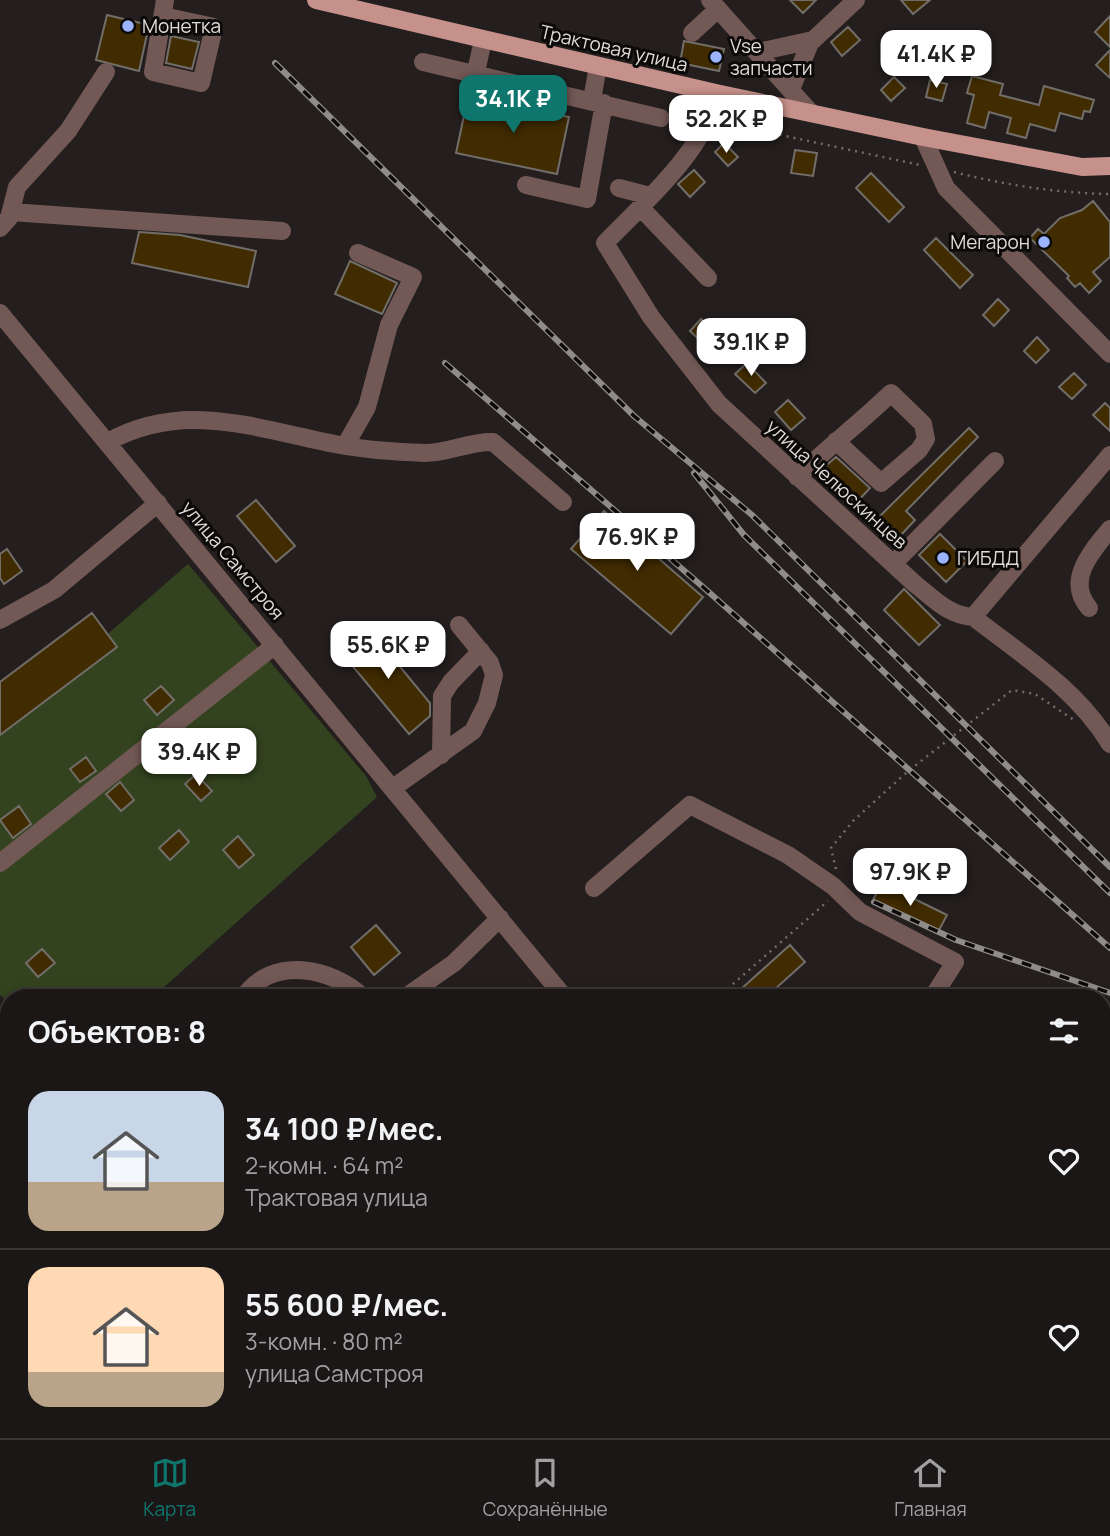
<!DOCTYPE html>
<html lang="ru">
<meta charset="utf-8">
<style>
body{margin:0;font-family:Manrope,sans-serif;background:#24201f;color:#f1f3f6;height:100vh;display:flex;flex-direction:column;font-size:26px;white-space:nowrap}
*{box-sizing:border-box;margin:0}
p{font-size:23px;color:#a09fa1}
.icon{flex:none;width:38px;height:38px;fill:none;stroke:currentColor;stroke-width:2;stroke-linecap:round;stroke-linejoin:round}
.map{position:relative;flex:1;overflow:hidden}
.details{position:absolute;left:0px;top:989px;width:1111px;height:450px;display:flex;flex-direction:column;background:#1b1716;border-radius:28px 28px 0 0;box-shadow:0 4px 18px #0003,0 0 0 2px #393635}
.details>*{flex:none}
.price{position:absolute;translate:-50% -60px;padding:0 16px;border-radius:14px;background:#fff;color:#222;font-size:23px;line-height:46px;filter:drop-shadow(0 2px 4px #0008)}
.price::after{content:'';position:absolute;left:50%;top:42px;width:21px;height:16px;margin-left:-10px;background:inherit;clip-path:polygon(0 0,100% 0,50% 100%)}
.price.active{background:#0f766e;color:#fff}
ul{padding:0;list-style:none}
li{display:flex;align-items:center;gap:21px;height:175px;padding:0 28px}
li+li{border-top:2px solid #393635}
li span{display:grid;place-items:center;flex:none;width:196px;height:140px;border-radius:21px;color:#555}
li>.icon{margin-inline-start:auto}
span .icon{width:84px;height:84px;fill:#fffc;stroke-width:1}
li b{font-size:30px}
h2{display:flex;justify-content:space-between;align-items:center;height:84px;padding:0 28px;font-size:30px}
.tabs{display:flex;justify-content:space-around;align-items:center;height:98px;border-top:2px solid #393635;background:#1b1716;font-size:19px;color:#a09fa1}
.tabs a{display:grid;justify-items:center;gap:4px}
.tabs .active{color:#0f766e}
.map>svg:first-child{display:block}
.green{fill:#33431f}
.building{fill:#412b01;stroke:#716e69;stroke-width:2}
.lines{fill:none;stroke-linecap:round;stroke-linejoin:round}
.path{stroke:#716d6c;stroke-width:2.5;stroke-dasharray:2 5;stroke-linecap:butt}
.minor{stroke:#735956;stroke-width:18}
.major{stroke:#c7918b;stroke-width:18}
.rail-casing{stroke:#908c8b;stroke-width:6}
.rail{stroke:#0c0a09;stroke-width:3.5;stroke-dasharray:10;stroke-linecap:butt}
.poi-dot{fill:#9cb4fd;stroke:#0c0a09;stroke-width:2.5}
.labels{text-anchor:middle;stroke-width:6;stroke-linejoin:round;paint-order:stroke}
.poi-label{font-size:19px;fill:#dfdcdb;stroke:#0c0a09;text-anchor:start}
.street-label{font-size:19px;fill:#dfdcdb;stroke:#0c0a09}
</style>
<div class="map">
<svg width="1110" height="1438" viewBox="0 0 1110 1438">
<rect width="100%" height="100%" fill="#241f1e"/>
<path class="green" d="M188 564 366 776 377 797 153 997 9 998V1002L0 995V728Z"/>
<path class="building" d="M790 0H816L803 13Z
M901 0H930L913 14Z
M107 15 149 25 139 71 96 60Z
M1110 16V47L1095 32Z
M848 27 860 40 842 56 831 42Z
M171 36 199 42 192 69 166 63Z
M684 41 724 49 719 71 680 63Z
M1110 50V78L1096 65Z
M972 76 1003 84 1000 95 1039 105 1044 86 1094 100 1090 112 1084 111 1082 119 1060 113 1055 131 1030 124 1026 138 1007 133 1011 118 989 112 985 128 967 123 974 95 967 93Z
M894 77 905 88 891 101 881 90Z
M930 80 947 84 942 101 926 97Z
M468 97 569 117 557 174 456 153Z
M724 143 738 157 728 166 715 152Z
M795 150 817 153 813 176 791 173Z
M694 170 705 182 690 197 678 184Z
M871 173 904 207 889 222 856 188Z
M1093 201 1110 222V257L1093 272 1101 281 1089 293 1080 283 1075 287 1067 278 1069 276 1030 238 1038 229 1044 234 1060 218 1082 210Z
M139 232 180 235 256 251 248 287 132 263Z
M936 238 973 275 960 288 924 250Z
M350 261 397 283 382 314 335 294Z
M998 299 1009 310 994 326 983 315Z
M701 319 720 337 709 349 690 331Z
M1037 337 1049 350 1036 363 1024 351Z
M747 363 766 383 755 393 735 374Z
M1074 373 1086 385 1072 399 1059 387Z
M788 400 805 418 791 430 775 412Z
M1105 403 1110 408V431L1093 415Z
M969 428 978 437 906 511 915 520 900 536 880 516Z
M836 457 870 488 856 503 821 470Z
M256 500 295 546 276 562 237 516Z
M604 511 703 597 671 634 571 549Z
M940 534 967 561 946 582 919 555Z
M7 549 22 571 4 584 0 578V554Z
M904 589 940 625 919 645 884 610Z
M92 613 117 647 0 735V682Z
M368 628 430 703V716L409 734 340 651Z
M161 686 174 700 157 715 144 700Z
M86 757 96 771 80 782 70 769Z
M196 774 212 791 201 801 185 784Z
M120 782 134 800 121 811 106 794Z
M19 806 31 824 13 838 0 820Z
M179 830 189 842 170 860 159 848Z
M238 836 254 855 239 868 223 850Z
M882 883 947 915 938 932 873 900Z
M376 925 400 953 374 975 351 947Z
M790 945 805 962 765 998H731Z
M42 949 55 963 38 977 26 963Z"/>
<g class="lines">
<path class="path" d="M676 121 691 120
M725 123 920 165
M954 172C1005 185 1057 193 1110 194
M836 869 831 848 853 821 907 772 1012 690 1035 694 1074 720
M717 998 828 901"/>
<path class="minor" d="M710 0 811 113
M163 16 214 27 201 83 153 72 165 0
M692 33 718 9
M758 52 813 40
M423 62 661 118
M476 72 483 40
M791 89 810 43 856 0
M720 94C699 155 649 198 605 243L651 317 719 404 915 584C933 598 949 616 973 617 1022 655 1078 690 1110 744
M592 100 598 66
M923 137 946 188 1110 354
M526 185 587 199 604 103
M619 188 650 196
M640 207 708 278
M11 212 282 231
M0 228 9 218 17 187 68 131 106 72
M0 313 565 998
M108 442C185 399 260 430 340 445 367 450 398 452 425 453 449 453 470 441 493 442L563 502
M345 446 367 407 389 325 413 277 358 253
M797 477C828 447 860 423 891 393L923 424 926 439 919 450 881 483 836 441
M893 564 995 461
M1089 608C1065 580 1092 551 1110 529
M973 617 1110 455
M0 620 54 590 158 503
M441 755 442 696 451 682 481 651
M393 788 473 731 487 703 494 675 490 663 459 625
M0 863 275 645
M594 888 690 805 788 855 833 886 860 912 955 962 932 998
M243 998C271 955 332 967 364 998
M404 998 454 963 500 918
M0 1126 9 1136
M0 1217 9 1209
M1102 1261 1110 1256
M0 1410 9 1419
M19 1430 27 1438
M741 1430V1438
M919 1430 925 1438
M173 1438 184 1430
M442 1438 453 1430
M1053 1438 1068 1430"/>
<path class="major" d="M316 0 720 94 923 137 1082 167 1110 166"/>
<defs>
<path id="rail" d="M275 63 634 416 752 515 1110 867
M445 363 703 587 1110 948
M694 473 744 535 1110 893
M874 902 956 940 1110 993"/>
</defs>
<use href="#rail" class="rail-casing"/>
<use href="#rail" class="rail"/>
</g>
<g class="poi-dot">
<circle cx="128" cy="26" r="7"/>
<circle cx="716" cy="57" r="7"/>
<circle cx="1044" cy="242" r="7"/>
<circle cx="943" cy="558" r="7"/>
</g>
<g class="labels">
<g class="poi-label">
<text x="142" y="33">Монетка</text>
<text x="730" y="53">Vse<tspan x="730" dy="22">запчасти</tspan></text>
<text x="1030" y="249" text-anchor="end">Мегарон</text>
<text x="957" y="565">ГИБДД</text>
</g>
<g class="street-label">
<text transform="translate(614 48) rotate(13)" y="7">Трактовая улица</text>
<text transform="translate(837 484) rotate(42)" y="7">улица Челюскинцев</text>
<text transform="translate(233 560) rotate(50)" y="7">улица Самстроя</text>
</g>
</g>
</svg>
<b class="price" style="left:936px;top:90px">41.4K ₽</b>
<b class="price active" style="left:513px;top:135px">34.1K ₽</b>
<b class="price" style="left:726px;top:155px">52.2K ₽</b>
<b class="price" style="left:751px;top:378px">39.1K ₽</b>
<b class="price" style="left:637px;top:573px">76.9K ₽</b>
<b class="price" style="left:388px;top:681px">55.6K ₽</b>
<b class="price" style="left:199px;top:788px">39.4K ₽</b>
<b class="price" style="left:910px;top:908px">97.9K ₽</b>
<section class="details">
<h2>Объектов: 8<svg class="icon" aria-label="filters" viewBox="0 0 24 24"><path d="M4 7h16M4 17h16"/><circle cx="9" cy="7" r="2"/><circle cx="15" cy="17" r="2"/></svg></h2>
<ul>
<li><span style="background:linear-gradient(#c9d6e8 65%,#b9a48a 0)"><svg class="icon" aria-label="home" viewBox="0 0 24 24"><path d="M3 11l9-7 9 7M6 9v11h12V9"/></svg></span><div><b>34 100 ₽/мес.</b><p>2-комн. · 64 m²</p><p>Трактовая улица</p></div><svg class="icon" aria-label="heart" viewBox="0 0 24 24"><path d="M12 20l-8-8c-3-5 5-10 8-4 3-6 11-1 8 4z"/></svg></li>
<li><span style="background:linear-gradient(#ffd9b3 75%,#b9a48a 0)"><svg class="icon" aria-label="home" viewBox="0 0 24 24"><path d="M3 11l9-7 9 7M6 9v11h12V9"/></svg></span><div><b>55 600 ₽/мес.</b><p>3-комн. · 80 m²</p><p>улица Самстроя</p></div><svg class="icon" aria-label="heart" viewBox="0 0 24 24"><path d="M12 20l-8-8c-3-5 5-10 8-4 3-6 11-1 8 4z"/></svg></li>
</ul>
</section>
</div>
<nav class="tabs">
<a class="active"><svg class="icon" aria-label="map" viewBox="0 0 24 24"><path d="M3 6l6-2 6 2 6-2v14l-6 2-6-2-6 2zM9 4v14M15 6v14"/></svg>Карта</a>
<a><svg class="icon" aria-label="saved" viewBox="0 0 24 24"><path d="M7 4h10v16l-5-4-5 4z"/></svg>Сохранённые</a>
<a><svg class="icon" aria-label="home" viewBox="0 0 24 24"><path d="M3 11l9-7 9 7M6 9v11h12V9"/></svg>Главная</a>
</nav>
